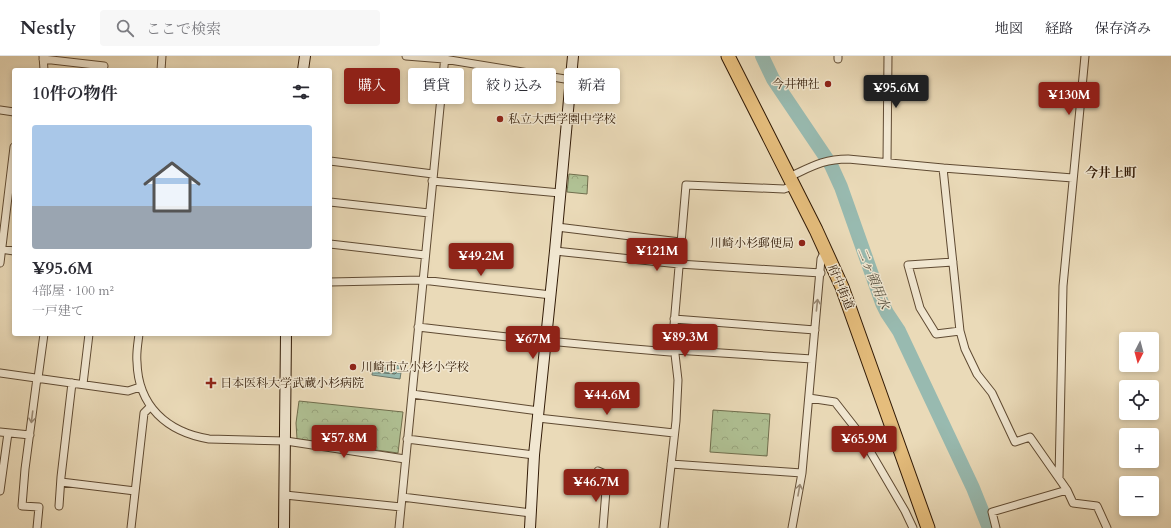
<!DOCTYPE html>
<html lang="ja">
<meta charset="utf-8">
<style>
body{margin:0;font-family:Cardo,"Noto Serif JP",serif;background:#f7f7f7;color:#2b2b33;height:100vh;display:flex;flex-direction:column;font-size:15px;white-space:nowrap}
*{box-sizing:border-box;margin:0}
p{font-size:13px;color:#7c7c81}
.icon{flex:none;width:22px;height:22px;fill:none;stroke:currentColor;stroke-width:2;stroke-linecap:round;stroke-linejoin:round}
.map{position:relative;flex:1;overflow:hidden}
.sheet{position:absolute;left:12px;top:12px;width:320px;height:268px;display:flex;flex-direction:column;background:#fff;border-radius:4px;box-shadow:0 2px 6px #0003}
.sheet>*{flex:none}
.top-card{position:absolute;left:344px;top:12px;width:380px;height:36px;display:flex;gap:8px}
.needle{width:26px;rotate:186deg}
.buttons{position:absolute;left:1119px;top:276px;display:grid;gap:8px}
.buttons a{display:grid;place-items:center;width:40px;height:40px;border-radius:4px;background:#fff;box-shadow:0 2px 6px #0003;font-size:20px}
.price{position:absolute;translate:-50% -34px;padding:0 9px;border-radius:4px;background:#8f2418;color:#fff;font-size:13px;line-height:26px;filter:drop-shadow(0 1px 2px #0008)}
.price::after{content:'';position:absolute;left:50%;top:24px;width:12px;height:9px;margin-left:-6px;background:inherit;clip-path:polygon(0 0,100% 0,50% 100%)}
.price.current{background:#222;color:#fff}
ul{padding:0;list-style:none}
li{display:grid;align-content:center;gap:8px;height:212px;padding:0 20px}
li span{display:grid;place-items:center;height:124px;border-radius:4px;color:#555}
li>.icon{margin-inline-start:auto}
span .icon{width:72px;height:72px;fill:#fffc;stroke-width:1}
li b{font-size:17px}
h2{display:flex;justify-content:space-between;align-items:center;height:48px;padding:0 20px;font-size:17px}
.pill{padding:0 14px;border-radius:4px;background:#fff;box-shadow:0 2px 6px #0003;font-size:14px;line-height:36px}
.pill.current{background:#8f2418;color:#fff}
header{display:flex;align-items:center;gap:24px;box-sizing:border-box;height:56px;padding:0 20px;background:#fff;border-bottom:1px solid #e1e1e2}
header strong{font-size:19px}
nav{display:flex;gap:22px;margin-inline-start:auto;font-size:14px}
.search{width:280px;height:36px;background:#f7f7f7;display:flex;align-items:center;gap:10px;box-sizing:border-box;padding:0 14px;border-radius:4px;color:#7c7c81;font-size:15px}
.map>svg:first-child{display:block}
.forest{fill:url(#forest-crowns);stroke:#706e4d}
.water{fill:url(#water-rules);stroke:#6f7a6c}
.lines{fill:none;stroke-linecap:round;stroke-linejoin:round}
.shore{stroke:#646a5b;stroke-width:1}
.river{stroke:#98bab0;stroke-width:14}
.street-casing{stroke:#5f4a32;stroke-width:9}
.secondary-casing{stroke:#311a06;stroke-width:12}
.highway-casing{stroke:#311a06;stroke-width:15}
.street{stroke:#f1e7d1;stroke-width:7}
.secondary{stroke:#f1e7d1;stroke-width:10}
.highway{stroke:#e5bd7c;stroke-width:13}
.oneway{stroke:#9b8b76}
.poi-dot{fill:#8f2418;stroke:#f1e7d1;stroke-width:1.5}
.labels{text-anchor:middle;stroke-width:3;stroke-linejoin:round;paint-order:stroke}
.poi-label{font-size:12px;fill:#311a06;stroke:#f1e7d1;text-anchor:start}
.street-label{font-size:12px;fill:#311a06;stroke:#f1e7d1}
.neighbourhood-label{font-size:13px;font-weight:bold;fill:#311a06;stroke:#f1e7d1}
.water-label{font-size:13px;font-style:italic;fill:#504a39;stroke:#f1e7d1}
</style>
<header>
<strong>Nestly</strong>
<div class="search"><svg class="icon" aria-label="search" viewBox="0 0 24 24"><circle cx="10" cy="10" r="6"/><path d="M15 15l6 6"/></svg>ここで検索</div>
<nav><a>地図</a><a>経路</a><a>保存済み</a></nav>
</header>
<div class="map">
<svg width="1171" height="472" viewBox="0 0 1171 472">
<defs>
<pattern id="forest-crowns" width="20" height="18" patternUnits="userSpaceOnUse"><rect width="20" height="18" fill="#b0c194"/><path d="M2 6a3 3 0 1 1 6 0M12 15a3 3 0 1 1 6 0" fill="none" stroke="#98a57e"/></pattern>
<pattern id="water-rules" width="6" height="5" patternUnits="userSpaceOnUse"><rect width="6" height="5" fill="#98bab0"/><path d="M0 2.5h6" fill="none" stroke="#839f96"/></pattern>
</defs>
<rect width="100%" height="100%" fill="#eadab8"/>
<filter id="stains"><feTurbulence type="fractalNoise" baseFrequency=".005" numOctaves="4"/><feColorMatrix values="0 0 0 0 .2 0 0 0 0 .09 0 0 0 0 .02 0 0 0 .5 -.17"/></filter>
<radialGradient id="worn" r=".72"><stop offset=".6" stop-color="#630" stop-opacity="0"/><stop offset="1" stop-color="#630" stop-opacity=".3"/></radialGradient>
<path class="forest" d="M569 118 588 120 587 138 567 136Z
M299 345 403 356 398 397 297 383 296 367Z
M713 354 770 358 767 400 710 396Z"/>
<path class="water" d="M373 307 402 310 400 323 372 319Z"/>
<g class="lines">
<path class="shore" d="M377 312 395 313 397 316 395 318 378 316 376 314Z"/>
<path class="river" d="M762 0 773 23 831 109 841 131 882 247 887 257 899 275 973 432 989 472"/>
<defs>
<path id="street" d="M43 0 44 14
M406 0 444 3 571 24
M838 0V3
M43 3 104 10 103 14
M161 14 162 0
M0 54 14 56
M330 105 433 118
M887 106 888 0
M943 112 1073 122
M789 121C811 111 823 103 848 103L943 112 960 275 965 293 977 318 992 337 1015 386 1030 381 1067 434 1073 447 1097 450 1107 472
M432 125 560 137
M330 146 429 157
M557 171 680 186
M330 188 425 199
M0 193 14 195
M555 195 679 208 821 217
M953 206 908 209 920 252 936 278 960 275
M0 207 14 91
M330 226 422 224 551 239
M674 263 815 274
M418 271C502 281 586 289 670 296L675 294 812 303
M139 278C138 287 136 297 137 306 138 350 167 376 209 383L286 385 405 403
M0 317 128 335 140 331
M38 322 44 278
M83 328 89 278
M412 338 539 355
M809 342 835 346 860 378 905 455 913 472
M538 362 674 377
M0 376 30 379
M407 383 534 399
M671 408 802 417
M598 415 605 418 607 422 603 472
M1059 422 1063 230 1085 0
M61 426 135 435
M0 435 8 377
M285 439 401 451
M402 441 531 457
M59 450 61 421 72 327
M37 472 39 451 22 450 25 413 37 322
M131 472 144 357 150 351
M399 472 445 0
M664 472 676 365 678 324 673 281 686 129 784 133 793 130
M792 472 802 417 821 203 824 197 826 196
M996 472 992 456 1067 434"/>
<path id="secondary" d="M303 14 305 0
M284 472 286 278
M530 472 534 399 555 195 573 0"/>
<path id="highway" d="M728 0 816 174 842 231 928 472"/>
</defs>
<use href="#street" class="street-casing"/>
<use href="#secondary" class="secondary-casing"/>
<use href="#highway" class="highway-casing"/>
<use href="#street" class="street"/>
<use href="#secondary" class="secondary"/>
<use href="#highway" class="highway"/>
</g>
<defs><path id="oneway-shaft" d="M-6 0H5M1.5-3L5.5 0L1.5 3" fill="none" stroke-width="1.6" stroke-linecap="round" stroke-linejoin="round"/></defs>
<g class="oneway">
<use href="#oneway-shaft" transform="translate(817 249) rotate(-84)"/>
<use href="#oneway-shaft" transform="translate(32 361) rotate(97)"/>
<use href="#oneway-shaft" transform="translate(799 434) rotate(-80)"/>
</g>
<g class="poi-dot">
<circle cx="828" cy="28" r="4"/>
<circle cx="500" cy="63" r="4"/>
<circle cx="802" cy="187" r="4"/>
<circle cx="353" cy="311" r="4"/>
<path d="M209 321h4v4h4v4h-4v4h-4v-4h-4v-4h4z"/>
</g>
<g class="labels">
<g class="poi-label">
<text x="820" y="32" text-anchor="end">今井神社</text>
<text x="508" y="67">私立大西学園中学校</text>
<text x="794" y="191" text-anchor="end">川崎小杉郵便局</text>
<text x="361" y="315">川崎市立小杉小学校</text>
<text x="220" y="331">日本医科大学武蔵小杉病院</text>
</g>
<g class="street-label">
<text transform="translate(841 231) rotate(67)" y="4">府中街道</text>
</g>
<g class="neighbourhood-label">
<text x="1111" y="121">今井上町</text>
</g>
<g class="water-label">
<text transform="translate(874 222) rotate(68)" y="5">二ヶ領用水</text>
</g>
</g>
<rect width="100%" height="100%" filter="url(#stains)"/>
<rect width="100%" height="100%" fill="url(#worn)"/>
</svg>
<div class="buttons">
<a><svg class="needle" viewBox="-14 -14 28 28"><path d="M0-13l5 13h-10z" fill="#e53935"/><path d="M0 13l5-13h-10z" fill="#7c7c81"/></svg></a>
<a><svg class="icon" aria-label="locate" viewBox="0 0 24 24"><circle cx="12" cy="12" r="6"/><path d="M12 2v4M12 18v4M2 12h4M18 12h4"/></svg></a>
<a>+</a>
<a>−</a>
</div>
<b class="price current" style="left:896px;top:53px">¥95.6M</b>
<b class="price" style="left:1069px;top:60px">¥130M</b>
<b class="price" style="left:657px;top:216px">¥121M</b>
<b class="price" style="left:481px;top:221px">¥49.2M</b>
<b class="price" style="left:685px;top:302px">¥89.3M</b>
<b class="price" style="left:533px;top:304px">¥67M</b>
<b class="price" style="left:607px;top:360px">¥44.6M</b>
<b class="price" style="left:344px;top:403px">¥57.8M</b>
<b class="price" style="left:864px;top:404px">¥65.9M</b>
<b class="price" style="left:596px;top:447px">¥46.7M</b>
<div class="top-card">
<a class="pill current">購入</a>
<a class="pill">賃貸</a>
<a class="pill">絞り込み</a>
<a class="pill">新着</a>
</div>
<section class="sheet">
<h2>10件の物件<svg class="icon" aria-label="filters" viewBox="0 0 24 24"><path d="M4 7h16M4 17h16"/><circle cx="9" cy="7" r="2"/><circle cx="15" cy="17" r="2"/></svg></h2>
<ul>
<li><span style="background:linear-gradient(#a9c7e8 65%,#9aa5b1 0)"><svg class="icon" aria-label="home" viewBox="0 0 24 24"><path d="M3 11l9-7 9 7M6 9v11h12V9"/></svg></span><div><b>¥95.6M</b><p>4部屋 · 100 m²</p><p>一戸建て</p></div></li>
</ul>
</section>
</div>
